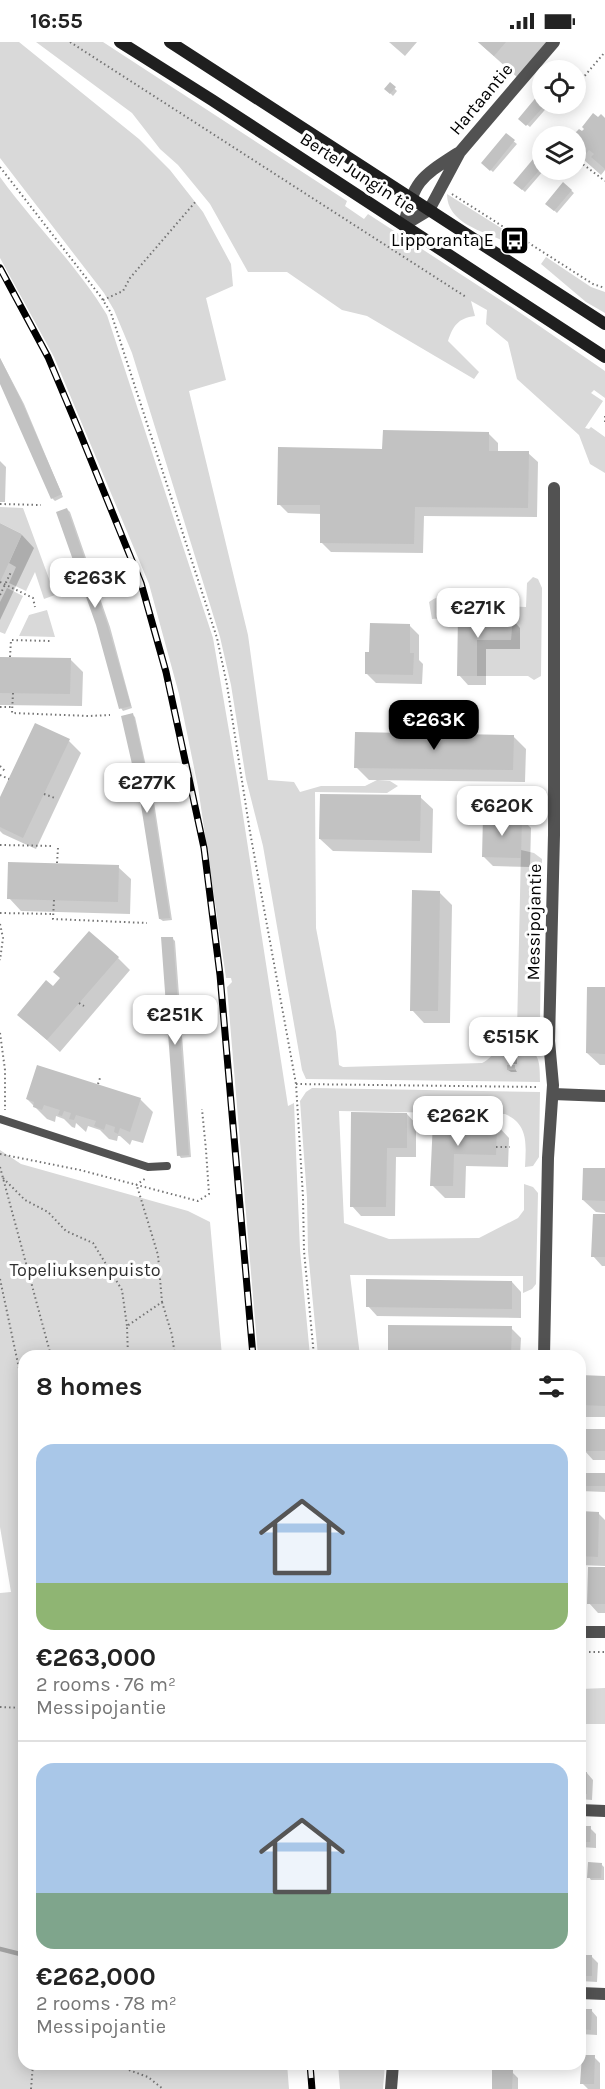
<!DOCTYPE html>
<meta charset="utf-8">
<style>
body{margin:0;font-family:Karla,sans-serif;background:#f6f6f6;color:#222;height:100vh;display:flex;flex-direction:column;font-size:22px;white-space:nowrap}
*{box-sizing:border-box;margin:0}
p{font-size:20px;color:#767676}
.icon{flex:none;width:33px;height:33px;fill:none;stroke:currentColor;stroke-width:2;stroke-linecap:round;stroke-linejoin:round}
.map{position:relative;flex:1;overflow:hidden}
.drawer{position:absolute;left:18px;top:1308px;width:568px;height:720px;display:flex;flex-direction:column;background:#fff;border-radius:18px;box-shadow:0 3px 15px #0003}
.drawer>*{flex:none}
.controls{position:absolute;left:532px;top:18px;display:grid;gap:12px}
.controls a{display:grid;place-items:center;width:54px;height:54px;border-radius:50%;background:#fff;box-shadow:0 3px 15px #0003;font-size:30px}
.price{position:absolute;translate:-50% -51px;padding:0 14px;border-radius:12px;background:#fff;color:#222;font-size:20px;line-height:39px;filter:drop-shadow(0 2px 3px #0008)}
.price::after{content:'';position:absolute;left:50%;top:36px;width:18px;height:14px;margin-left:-9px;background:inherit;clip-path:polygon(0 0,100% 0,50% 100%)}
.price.active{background:#000;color:#fff}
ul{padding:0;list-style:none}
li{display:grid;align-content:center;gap:12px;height:318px;padding:0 18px}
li+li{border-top:2px solid #e0e0e0}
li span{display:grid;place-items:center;height:186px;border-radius:18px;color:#555}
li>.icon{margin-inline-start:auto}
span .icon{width:108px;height:108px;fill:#fffc;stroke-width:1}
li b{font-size:26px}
h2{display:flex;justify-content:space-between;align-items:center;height:72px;padding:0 18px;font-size:26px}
.status{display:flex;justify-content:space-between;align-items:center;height:42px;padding:0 30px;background:#fff;direction:ltr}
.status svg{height:16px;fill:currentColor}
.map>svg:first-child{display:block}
.green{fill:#d9d9d9}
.shadow{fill:#0003}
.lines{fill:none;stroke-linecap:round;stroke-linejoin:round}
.stream{stroke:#a0a0a0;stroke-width:4.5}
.building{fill:#c2c2c2}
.path{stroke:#747474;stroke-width:2;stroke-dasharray:1.5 3;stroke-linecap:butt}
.lane{stroke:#525252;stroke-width:8}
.street{stroke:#525252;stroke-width:12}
.secondary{stroke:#1f1f1f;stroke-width:12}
.rail-casing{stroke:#000;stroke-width:7}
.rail{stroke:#fff;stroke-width:4.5;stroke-dasharray:14;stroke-linecap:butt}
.labels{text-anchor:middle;stroke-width:6;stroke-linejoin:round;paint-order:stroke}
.street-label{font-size:18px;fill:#000;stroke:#fff}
.poi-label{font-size:18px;fill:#000;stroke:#fff;text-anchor:end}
.park-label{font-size:18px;fill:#303030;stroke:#fff}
</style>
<div class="status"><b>16:55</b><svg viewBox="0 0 49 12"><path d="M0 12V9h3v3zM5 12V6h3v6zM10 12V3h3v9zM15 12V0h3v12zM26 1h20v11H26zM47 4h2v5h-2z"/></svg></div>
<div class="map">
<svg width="605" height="2047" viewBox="0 0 605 2047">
<rect width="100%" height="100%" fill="#fff"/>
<path class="green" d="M0 0H19L139 97 170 128 203 170 231 222 233 244 206 256 226 338 189 349 248 593 268 738 294 740 300 750 321 744H365L377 738 390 739 398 744 387 751 315 750 316 886 336 990 339 1023 343 1025 482 1021C495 1015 498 999 514 1002V1006H516L517 1000C539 1010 540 1016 540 1040L306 1037 302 1028 263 804 246 737 231 643 220 595 132 311 114 268 104 251 0 116Z
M36 0H103L347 159 345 164 364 177 368 172 519 270 605 329V356L594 348 591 351 603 359 585 386 589 387 591 385 605 395V431L590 422 579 393 517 337 508 300 486 282 487 268 471 259 475 274C458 276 453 284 448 299L479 330 474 337 367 274 342 268 287 230H248L210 162 178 123 160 107 132 71Z
M0 135C34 182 77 223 107 273L213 596 238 741 288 1064 294 1061 300 1208 310 1314H258L227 945 232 940 231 936H226L198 745 179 652 149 542 54 315 0 216Z
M447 152 509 191 504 199C482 189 447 181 447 152Z
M546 215 591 245 605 250V271L586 260 541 222Z
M0 465 23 466 55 553 44 557 35 530 26 549 9 541 16 525 9 521 22 492 0 481Z
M533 535 538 537 542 546 541 634 534 638 528 634H477V598H511L512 575 473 574V563L526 565 527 541Z
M7 546 23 554 5 592 0 590V560Z
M471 551 468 570H456L453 575 432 577 429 560C441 551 456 552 471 551Z
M47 568 55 595 19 594 29 573Z
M521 808 534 811 542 817 540 981 536 989H517Z
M312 1046 540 1050 539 1115 533 1124 525 1125C526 1103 529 1082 505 1072L339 1069 344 1181 389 1197 479 1196 518 1176 524 1168V1142L533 1145 538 1151 536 1242 532 1247 523 1251V1234L350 1233 360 1314H318L308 1209 307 1156 300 1059 306 1050Z
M0 1108 21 1122 188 1169 210 1180 222 1314H24V2022H287L289 2047H0V1551L11 1550 0 1485Z
M605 1646V1682H581V1647Z
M338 2022H385L383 2047H340Z"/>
<path class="shadow" d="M389 0H417L405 14Z
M478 0H550L518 36Z
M390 42 397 49 393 54 386 47Z
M543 49V62H550L530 85 520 77Z
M605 78V128L601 133 576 111V94H574L579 89 582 92Z
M506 93 517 102 493 130 483 121Z
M535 118 544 128 525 150 515 141Z
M564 142 574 151 557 171 547 162Z
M0 316 24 362 63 455 55 459 52 456 0 339Z
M488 391 498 401V410L528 411 538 420 537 475 424 474 423 511 331 510 321 500 322 472 288 471 279 462 384 409Z
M0 419 6 425 5 460H0Z
M67 467 70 470 110 585 132 666 123 669 121 666Z
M0 483 22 493 34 506 0 578Z
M460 575 511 576 520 586V607H486V643H468L459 633Z
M410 584 419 593V618L423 622 422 642 376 641 367 632 371 612Z
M0 616 70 617 83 630 82 664 0 663Z
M132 672 135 675 154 760 172 878 163 879 160 877Z
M513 694 526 707 525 740 369 738 356 725Z
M69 699 81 711 36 807 3 792 0 789V759Z
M420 755 433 767 432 811 333 809 320 797Z
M521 776 531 786 530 825 493 824 484 815Z
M118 825 131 837 130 872 21 869 9 856Z
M439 850 452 863 450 981H424L412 968Z
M172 896 175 899 191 1115 181 1116 179 1113Z
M118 916 130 928 60 1010 19 973 53 946 61 936Z
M605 947V1023H600L587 1011Z
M514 1008 517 1011V1022H512L509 1019Z
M514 1025 517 1030H511L508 1028Z
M27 1057H140L153 1070 143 1101 132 1098 130 1103 120 1094H118L117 1099 109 1097 100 1088 88 1084 86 1090 76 1081 75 1086 72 1085 64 1077 56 1074 55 1080 47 1077Z
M407 1072 416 1082V1115H396L395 1174H361L352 1164Z
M434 1081 497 1083 509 1096 508 1125 466 1124 465 1156H445L432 1143Z
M605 1128V1171L596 1170 583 1158Z
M605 1174V1224H602L593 1214Z
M512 1240 521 1250V1276L377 1274 368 1264Z
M511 1286 521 1296 520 1314H393L389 1310Z
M580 1335H605V1375H580Z
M605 1389V1418H593L584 1408Z
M580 1427 581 1432H605V1450L580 1449Z
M580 1471H598L605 1478V1524L580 1523Z
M605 1527V1571H598L589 1561Z
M580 1731H587L593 1738 592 1758 580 1757Z
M580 1786H590L596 1792V1806L580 1805Z
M601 1822 604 1825V1838H591L589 1835Z
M580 1915H592L598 1921 597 1940 580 1939Z
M580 1968H591L597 1975V1993L580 1992Z
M594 2015 600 2021V2047H588L582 2041Z
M512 2030 518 2036V2047H493Z"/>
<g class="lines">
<path class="stream" d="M0 1907 24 1913"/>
</g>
<path class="building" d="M478 0H506L494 14Z
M390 40 396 45 390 52 384 47Z
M543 47V62H546L526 84 518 77Z
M593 71 598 75 601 72 605 76V127L591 115 594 112 589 108 582 117 576 112V94H572L579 87 582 89 584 87 582 85Z
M506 91 515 98 490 129 481 121Z
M534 116 543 124 522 148 513 141Z
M563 140 572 148 554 169 545 162Z
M0 316 21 358 62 452 51 457 0 342Z
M383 388 489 390V409H529L528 466 415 465 414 502 320 501V463H277L278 405 382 407Z
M67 466 107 581 131 664 119 667 96 583 56 470Z
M0 481 22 492 0 540Z
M458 574 512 575 511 598H477V634H457Z
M370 581 410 582V611H414L413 633 365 632V610H369Z
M0 615 71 616 70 652 0 651Z
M133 671 152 756 170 876 159 877 140 757 121 674Z
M35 681 70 697 23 796 0 785V755Z
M355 690 514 693 513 728 354 726Z
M320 752 421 753 420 799 319 797Z
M483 774 522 775 521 816 482 815Z
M8 820 119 823 118 860 7 857Z
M412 848 440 849 438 969H410Z
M89 889 119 915 47 998 17 973 46 938 53 944 60 936 53 930Z
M161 895H173L189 1113 177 1114Z
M587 945H605V1012L586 1011Z
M508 1007H515V1020H508Z
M37 1023 141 1056 130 1090 120 1086 118 1092 114 1090 115 1085 106 1082 104 1088 94 1084 96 1079 76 1073 74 1078 69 1077 71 1071 64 1069 62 1074 58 1073 60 1068 44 1063 42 1068 33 1065 34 1060 26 1057Z
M507 1023H515V1028H507Z
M351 1070 407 1071V1106H387L386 1165H350Z
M433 1079 497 1082 496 1113 454 1112 453 1144H430Z
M583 1126H605V1159L582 1158Z
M593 1172H605V1215H591Z
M366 1237 512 1239V1267L366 1265Z
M388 1283 512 1284 511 1312 388 1311Z
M580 1333 605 1334V1364L580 1363Z
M583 1387H605V1409H582Z
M580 1431H605V1444H580Z
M580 1469 599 1470 598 1515 580 1514Z
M588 1525H605V1562H587Z
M580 1730H587V1752H580Z
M580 1784H591L590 1800H580Z
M588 1820 602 1821 601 1836H587Z
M580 1913H592V1934H580Z
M580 1967H592L591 1988 580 1987Z
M582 2013H595L594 2042H580Z
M492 2028H513L512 2047H492Z"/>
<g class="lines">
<path class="path" d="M70 0 466 255
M576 44 605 10
M576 117 605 139
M0 125 101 255 111 271 217 596 227 643 250 790 296 1042 303 1155 304 1209 314 1314
M452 152 593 242 605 246
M511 206 519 193
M103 258 123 249 130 236 197 158
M605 374V383
M0 462 41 463
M0 540 33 556 35 565
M0 553 11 530
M10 615 11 598 50 599
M13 651 12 671 89 674 110 673
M0 665H12
M0 724 6 730
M0 733 9 737
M44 752 55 756
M0 803 53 804
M57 821 58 806
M54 858 53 877 147 881
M0 871 53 872
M0 882 3 896 0 918
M79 961 84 964
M0 991 5 1028V1068
M98 1042 100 1036
M296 1042 539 1045
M496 1105H510
M0 1112 80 1128 198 1159 209 1152 206 1108 202 1067
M0 1125 51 1314
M3 1136 25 1158 48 1170 66 1189 93 1201 122 1248 127 1284
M136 1143 146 1136
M0 1237 24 1350
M162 1260 172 1293 175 1314
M128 1314 127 1284 162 1260 158 1213 137 1144
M580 1610H605
M0 1665 24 1666
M112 2022 148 2035 163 2047
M31 2047 33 2022"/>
<path class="lane" d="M0 1077 148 1125 167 1124"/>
<path class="street" d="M404 183 429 168 460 110 554 0
M404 183C414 138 421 135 458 111
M553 1052 605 1054
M544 1314 548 1116 553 1043 549 999 554 793V446
M580 1590H605
M580 1768 605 1769
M580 1951 605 1952
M391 2047 393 2022"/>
<path class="secondary" d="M120 0 212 58 605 315
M170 0 605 282"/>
<defs>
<path id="rail" d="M0 226 48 315 80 391 141 541 166 630 204 806 220 933 253 1314
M310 2022 312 2047"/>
</defs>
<use href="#rail" class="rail-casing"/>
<use href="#rail" class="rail"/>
</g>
<defs>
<symbol id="bus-square" viewBox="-11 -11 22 22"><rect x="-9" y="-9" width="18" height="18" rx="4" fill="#000" stroke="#fff"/><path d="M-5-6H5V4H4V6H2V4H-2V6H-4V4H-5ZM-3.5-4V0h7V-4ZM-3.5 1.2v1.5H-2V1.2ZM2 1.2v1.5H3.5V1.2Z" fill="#fff"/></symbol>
</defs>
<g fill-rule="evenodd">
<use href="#bus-square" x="498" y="182" width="33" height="33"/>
</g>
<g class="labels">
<g class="street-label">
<text transform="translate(481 57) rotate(-50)" y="6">Hartaantie</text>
<text transform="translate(358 131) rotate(33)" y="6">Bertel Jungin tie</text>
<text transform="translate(534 880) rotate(-89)" y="6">Messipojantie</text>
</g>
<g class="poi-label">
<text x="494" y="204">Lipporanta E</text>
</g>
<g class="park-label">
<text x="85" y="1234">Topeliuksenpuisto</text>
</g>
</g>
</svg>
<div class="controls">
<a><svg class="icon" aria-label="locate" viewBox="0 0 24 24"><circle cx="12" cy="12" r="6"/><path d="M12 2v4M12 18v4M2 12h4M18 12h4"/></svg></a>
<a><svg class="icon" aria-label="layers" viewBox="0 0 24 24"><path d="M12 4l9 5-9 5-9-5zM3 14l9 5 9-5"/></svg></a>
</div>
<b class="price" style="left:95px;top:567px">€263K</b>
<b class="price" style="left:478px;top:597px">€271K</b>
<b class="price active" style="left:434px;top:709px">€263K</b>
<b class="price" style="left:147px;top:772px">€277K</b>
<b class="price" style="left:502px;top:795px">€620K</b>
<b class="price" style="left:175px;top:1004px">€251K</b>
<b class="price" style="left:511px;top:1026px">€515K</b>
<b class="price" style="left:458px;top:1105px">€262K</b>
<section class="drawer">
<h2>8 homes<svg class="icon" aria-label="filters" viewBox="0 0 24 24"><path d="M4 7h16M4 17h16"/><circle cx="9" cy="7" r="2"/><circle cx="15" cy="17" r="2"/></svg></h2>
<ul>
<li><span style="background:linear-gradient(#a9c7e8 75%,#8fb573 0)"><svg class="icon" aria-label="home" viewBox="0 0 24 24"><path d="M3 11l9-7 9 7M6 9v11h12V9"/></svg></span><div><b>€263,000</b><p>2 rooms · 76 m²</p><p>Messipojantie</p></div></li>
<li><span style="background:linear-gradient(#a9c7e8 70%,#7fa58c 0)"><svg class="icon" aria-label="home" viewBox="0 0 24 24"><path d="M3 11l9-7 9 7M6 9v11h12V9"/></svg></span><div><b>€262,000</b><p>2 rooms · 78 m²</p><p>Messipojantie</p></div></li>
</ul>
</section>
</div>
